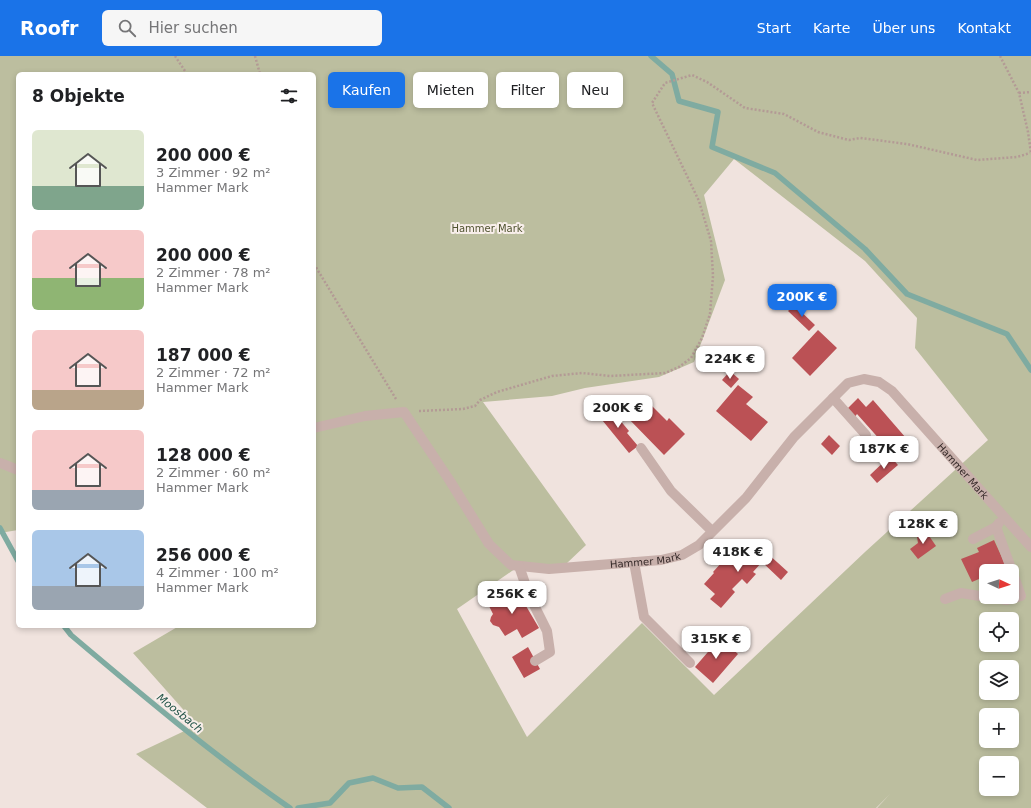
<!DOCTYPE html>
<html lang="de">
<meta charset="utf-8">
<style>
body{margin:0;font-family:"DejaVu Sans",sans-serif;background:#f6f6f6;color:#202124;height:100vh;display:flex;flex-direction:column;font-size:15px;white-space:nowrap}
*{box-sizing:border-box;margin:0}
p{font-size:13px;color:#757577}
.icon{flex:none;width:22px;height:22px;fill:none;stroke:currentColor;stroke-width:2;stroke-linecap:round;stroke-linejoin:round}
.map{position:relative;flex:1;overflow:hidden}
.panel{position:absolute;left:16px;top:16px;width:300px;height:556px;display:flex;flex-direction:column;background:#fff;border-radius:6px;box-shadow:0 2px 6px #0003}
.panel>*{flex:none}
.hud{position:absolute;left:328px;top:16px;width:380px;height:36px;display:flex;gap:8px}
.needle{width:26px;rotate:94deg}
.tools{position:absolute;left:979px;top:508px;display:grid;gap:8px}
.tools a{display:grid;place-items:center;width:40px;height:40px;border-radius:6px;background:#fff;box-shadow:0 2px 6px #0003;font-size:20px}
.price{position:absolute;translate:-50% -34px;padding:0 9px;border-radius:8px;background:#fff;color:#222;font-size:13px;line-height:26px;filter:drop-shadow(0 1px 2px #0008)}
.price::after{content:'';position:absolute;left:50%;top:24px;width:12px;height:9px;margin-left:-6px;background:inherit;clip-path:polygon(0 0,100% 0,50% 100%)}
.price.active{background:#1a73e8;color:#fff}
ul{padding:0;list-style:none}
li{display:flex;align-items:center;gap:12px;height:100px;padding:0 16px}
li span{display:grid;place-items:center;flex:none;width:112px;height:80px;border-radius:6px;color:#555}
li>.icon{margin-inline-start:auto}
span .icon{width:48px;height:48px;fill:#fffc;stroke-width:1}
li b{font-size:17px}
h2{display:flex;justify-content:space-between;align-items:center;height:48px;padding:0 16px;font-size:17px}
.tag{padding:0 14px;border-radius:6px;background:#fff;box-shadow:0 2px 6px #0003;font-size:14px;line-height:36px}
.tag.active{background:#1a73e8;color:#fff}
header{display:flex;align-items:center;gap:24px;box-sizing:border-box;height:56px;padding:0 20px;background:#1a73e8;color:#fff}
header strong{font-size:19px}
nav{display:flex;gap:22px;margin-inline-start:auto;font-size:14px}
.search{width:280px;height:36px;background:#f6f6f6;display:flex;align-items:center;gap:10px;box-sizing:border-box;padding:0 14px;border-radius:6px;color:#757577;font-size:15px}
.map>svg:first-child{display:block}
.green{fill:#bcbe9f;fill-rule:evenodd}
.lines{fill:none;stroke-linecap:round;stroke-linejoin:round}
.stream{stroke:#7faba1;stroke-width:5.5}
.building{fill:#bb5155}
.path{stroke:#b39a95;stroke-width:2.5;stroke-dasharray:2 2;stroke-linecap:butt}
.minor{stroke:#c8b0ab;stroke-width:10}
.labels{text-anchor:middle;stroke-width:4;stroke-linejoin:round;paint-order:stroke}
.park-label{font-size:10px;fill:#4f522f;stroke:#f8eeea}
.street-label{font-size:10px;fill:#362a29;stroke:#f8eeea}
.water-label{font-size:11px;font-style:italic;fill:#225449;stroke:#f8eeea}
</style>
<header>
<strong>Roofr</strong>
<div class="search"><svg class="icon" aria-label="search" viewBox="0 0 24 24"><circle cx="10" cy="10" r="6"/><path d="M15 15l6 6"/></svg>Hier suchen</div>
<nav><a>Start</a><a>Karte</a><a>Über uns</a><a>Kontakt</a></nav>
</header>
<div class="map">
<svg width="1031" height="752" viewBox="0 0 1031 752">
<rect width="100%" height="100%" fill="#f0e3de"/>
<path class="green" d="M0 0H1031V752H877L890 738 876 752H207L136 698 197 669 133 597 179 570H314V18H18V474L0 477ZM734 103 865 205 917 262 915 292 988 384 865 496 714 639 642 567 527 681 457 553 519 510 566 508 586 489 483 346 552 340 585 332 659 321 694 306 725 224 704 139ZM986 515H1012V541H986ZM986 563H1012V589H986ZM986 611H1012V637H986ZM986 659H1012V685H986ZM986 707H1012V733H986Z"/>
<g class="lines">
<path class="stream" d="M651 0 672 18 679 45 718 56 712 91 775 117 865 193 907 238 1007 278 1031 314
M0 472 18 505
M64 570 71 579C142 639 213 699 290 752
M298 752 330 747 349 727 373 722 398 732 422 731 449 752"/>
</g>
<path class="building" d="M794 249 815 269 809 275 788 255Z
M818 274 837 292 810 320 792 302Z
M730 315 739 323 731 332 722 324Z
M738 329 753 341 746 348 768 366 751 385 716 355Z
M644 342 667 365 669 362 685 378 664 399 626 360Z
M858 342 866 351 873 344 906 382 890 395 857 358 854 362 847 353Z
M609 351 629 375 627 377 638 390 629 397 598 359Z
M829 379 840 390 832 399 821 388Z
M890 400 898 409 877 427 870 419Z
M925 474 936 490 918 503 910 493 918 487 917 481Z
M994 484 1008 515H986V520L972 526 961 503 979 496 977 492Z
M740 486 760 505 767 497 788 516 781 524 762 506 753 516 756 518 747 528 742 523 732 533 735 536 721 552 710 543 715 538 704 528 714 517 713 516Z
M516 533 539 572 522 582 517 573 505 580 499 571 493 569 490 565 491 561 493 558 488 548Z
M720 582 738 598 713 627 695 611Z
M528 591 540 613 524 622 512 601Z"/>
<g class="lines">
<path class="path" d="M175 0 187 18
M255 0 260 18
M1000 0 1019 37 1028 76 1031 97
M1019 37 1031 36
M314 208 396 343
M419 355 463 353 475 350 480 344 497 336 552 320 582 317 610 320 665 317 679 311 691 302 702 282 710 258 713 220 711 185 699 145 652 47 665 27 692 19 707 26 745 52 784 58 818 76 833 80 849 84 860 82 907 88 977 104 1017 101 1030 97"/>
<g class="minor">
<path d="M833 342 866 379"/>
<path id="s1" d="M314 372 365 360 404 356 450 425 489 488 511 509 549 513 661 504 682 499 699 489 746 442 794 381 848 327 864 323 879 326 892 335 1031 491"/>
<path d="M641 392 671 435 712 475"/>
<path d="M0 407 18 414"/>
<path d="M996 471 1012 515"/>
<path d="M973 483 996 471 999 467"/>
<path d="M634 506 644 561 690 607"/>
<path d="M519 510 529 539 547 575 550 596 535 605"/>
<path d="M987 541 1007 544 1021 540 1012 515"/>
<path d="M945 543 961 537 986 541"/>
</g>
</g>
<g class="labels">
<g class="park-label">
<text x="487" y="176">Hammer Mark</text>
</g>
<g class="street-label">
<text dy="4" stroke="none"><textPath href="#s1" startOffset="846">Hammer Mark</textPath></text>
<text dy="4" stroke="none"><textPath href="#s1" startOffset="414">Hammer Mark</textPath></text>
</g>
<g class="water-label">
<text transform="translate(180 657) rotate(39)" y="4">Moosbach</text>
</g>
</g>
</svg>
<div class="tools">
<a><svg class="needle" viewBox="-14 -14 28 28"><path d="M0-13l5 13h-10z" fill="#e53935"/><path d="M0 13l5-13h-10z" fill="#757577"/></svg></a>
<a><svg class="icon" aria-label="locate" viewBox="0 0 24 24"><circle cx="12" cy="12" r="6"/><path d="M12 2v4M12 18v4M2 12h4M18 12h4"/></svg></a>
<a><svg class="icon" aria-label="layers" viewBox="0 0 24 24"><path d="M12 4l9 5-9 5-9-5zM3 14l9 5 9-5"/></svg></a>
<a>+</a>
<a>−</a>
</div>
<b class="price active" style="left:802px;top:262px">200K €</b>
<b class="price" style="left:730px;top:324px">224K €</b>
<b class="price" style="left:618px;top:373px">200K €</b>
<b class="price" style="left:884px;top:414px">187K €</b>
<b class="price" style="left:923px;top:489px">128K €</b>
<b class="price" style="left:738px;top:517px">418K €</b>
<b class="price" style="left:512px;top:559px">256K €</b>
<b class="price" style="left:716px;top:604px">315K €</b>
<div class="hud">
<a class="tag active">Kaufen</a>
<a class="tag">Mieten</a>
<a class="tag">Filter</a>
<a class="tag">Neu</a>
</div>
<section class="panel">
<h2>8 Objekte<svg class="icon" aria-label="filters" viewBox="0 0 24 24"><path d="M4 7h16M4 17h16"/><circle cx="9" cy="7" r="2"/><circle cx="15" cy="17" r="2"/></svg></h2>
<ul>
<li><span style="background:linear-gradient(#dfe7d0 70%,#7fa58c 0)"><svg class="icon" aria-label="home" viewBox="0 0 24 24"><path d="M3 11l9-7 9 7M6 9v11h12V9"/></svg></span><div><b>200 000 €</b><p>3 Zimmer · 92 m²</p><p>Hammer Mark</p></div></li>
<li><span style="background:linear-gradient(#f6c9c9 60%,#8fb573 0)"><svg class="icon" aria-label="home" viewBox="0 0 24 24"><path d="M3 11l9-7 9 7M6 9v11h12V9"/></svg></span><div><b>200 000 €</b><p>2 Zimmer · 78 m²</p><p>Hammer Mark</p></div></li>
<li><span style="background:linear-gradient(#f6c9c9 75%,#b9a48a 0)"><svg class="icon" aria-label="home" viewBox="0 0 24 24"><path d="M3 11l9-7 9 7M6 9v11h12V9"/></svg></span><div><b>187 000 €</b><p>2 Zimmer · 72 m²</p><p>Hammer Mark</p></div></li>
<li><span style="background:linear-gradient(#f6c9c9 75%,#9aa5b1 0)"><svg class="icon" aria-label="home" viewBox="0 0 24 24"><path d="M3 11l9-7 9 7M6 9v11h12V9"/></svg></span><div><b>128 000 €</b><p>2 Zimmer · 60 m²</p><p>Hammer Mark</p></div></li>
<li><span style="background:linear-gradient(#a9c7e8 70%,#9aa5b1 0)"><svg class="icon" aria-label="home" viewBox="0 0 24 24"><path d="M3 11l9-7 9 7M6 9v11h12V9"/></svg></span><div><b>256 000 €</b><p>4 Zimmer · 100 m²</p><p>Hammer Mark</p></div></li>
</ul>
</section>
</div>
